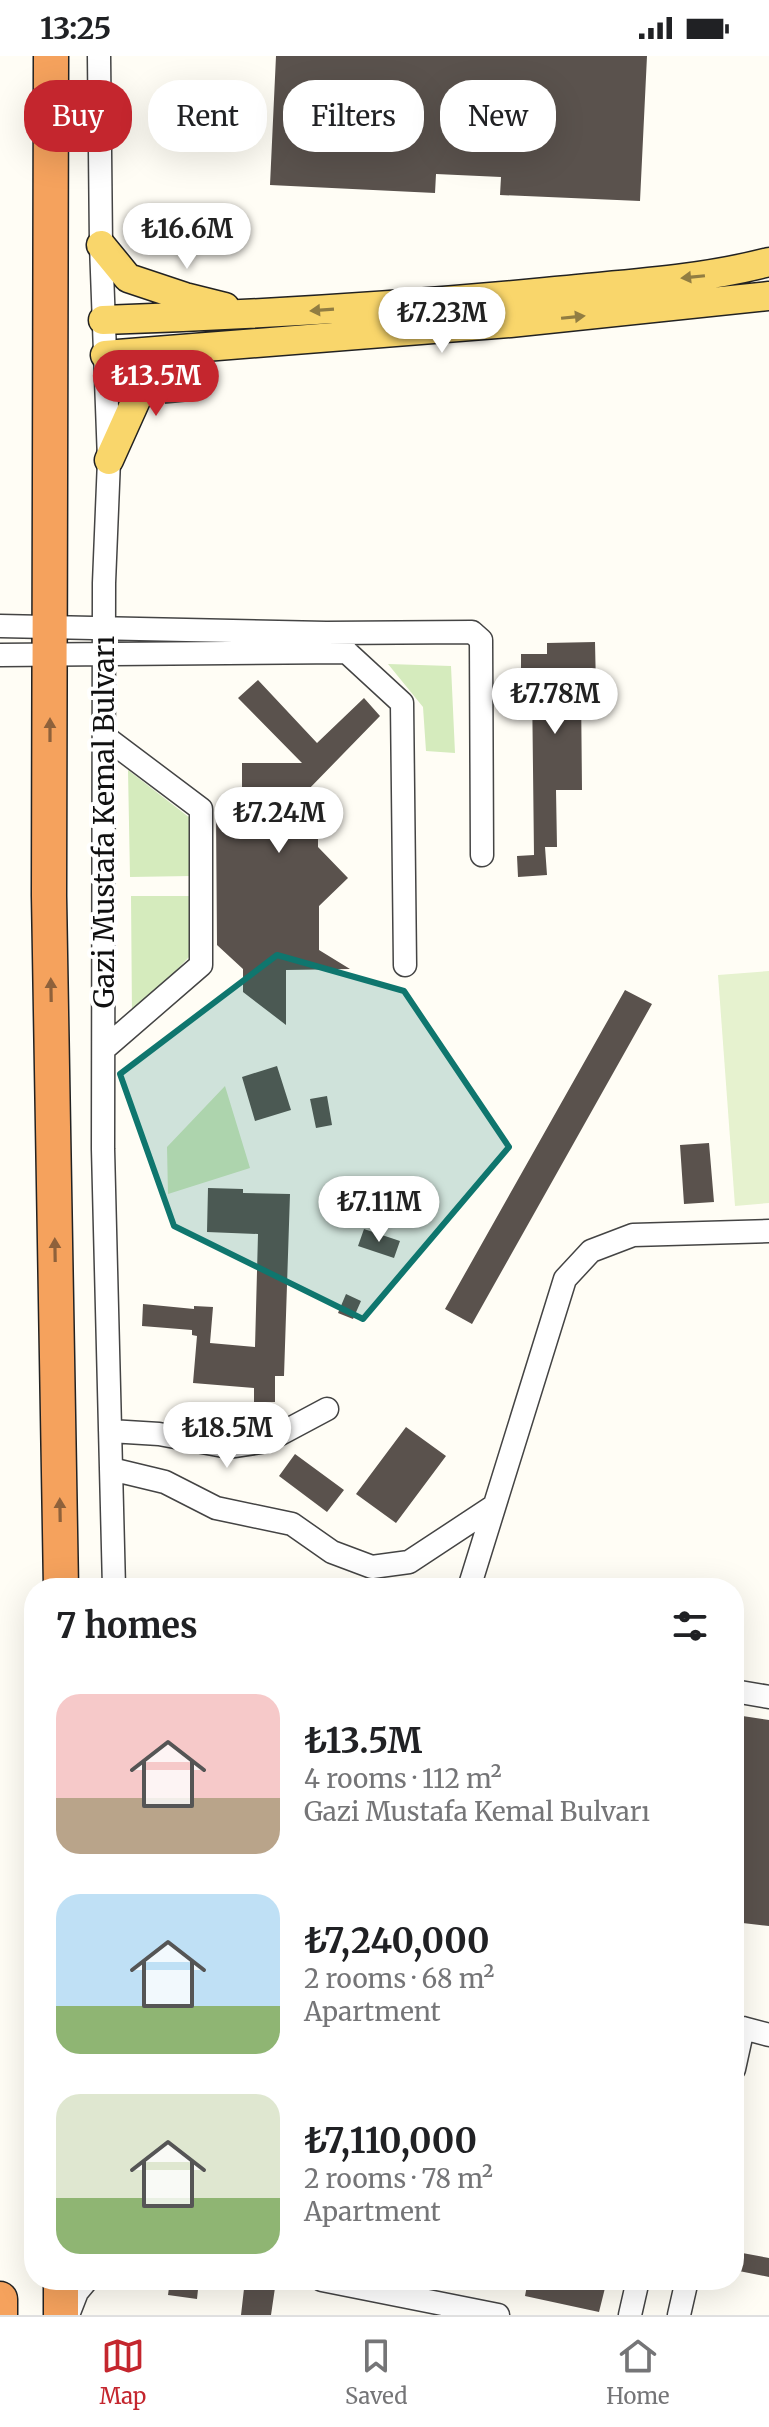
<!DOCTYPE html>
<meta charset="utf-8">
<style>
body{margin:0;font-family:Merriweather,serif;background:#f6f6f6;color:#202124;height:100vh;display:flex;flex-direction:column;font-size:30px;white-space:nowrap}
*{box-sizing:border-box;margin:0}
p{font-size:26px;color:#757577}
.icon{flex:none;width:44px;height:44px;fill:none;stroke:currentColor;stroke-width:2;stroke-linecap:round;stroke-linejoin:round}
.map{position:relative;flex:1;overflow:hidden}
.drawer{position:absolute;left:24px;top:1522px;width:720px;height:712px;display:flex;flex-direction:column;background:#fff;border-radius:32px;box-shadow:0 8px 32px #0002}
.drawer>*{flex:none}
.banner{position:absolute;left:24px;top:24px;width:722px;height:72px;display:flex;gap:16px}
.price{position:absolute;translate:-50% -68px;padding:0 18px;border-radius:28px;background:#fff;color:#222;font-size:26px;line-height:52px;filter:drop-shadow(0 2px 4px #0008)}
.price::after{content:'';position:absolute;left:50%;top:48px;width:24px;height:18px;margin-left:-12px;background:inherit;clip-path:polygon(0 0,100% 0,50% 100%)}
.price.current{background:#c4262e;color:#fff}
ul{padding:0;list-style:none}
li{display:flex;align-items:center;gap:24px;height:200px;padding:0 32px}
li span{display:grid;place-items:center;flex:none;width:224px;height:160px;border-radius:24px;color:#555}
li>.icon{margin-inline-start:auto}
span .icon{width:96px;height:96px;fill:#fffc;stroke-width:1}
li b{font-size:34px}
h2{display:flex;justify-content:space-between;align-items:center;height:96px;padding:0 32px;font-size:34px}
.pill{padding:0 28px;border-radius:32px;background:#fff;box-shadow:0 8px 32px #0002;font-size:28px;line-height:72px}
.pill.current{background:#c4262e;color:#fff}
.status{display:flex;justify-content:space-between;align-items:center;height:56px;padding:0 40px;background:#fff;direction:ltr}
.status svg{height:22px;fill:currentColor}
.menu{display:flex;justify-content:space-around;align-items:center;height:112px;border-top:2px solid #e0e0e0;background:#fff;font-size:22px;color:#757577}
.menu a{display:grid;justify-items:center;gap:4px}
.menu .current{color:#c4262e}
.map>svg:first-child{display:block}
.green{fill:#d5ebbd}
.pitch{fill:#e6f2cf}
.building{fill:#5a524d}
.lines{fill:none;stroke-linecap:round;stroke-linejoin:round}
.minor-casing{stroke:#444;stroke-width:25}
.major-casing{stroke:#222;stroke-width:31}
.highway-casing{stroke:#222;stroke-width:37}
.minor{stroke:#fff;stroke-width:22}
.major{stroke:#f9d66b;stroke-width:28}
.highway{stroke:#f5a25d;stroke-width:34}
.oneway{fill:#917d42}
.oneway2{fill:#8e613b}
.marked{fill:#0f766e;fill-opacity:0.2;stroke:#0f766e;stroke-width:6;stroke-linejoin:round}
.labels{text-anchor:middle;stroke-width:8;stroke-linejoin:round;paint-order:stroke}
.street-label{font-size:28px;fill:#111;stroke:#fff}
</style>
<div class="status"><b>13:25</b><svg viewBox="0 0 49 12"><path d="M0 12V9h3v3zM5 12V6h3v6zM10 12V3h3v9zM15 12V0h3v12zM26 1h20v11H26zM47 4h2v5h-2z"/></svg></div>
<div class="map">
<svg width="769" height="2259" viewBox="0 0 769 2259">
<rect width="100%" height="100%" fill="#fffdf5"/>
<path class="green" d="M388 608 451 610 455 697 426 695 423 651Z
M128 714 190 762 191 820 130 821Z
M131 840H191L189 901 132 961Z
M225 1030 250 1112 168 1138 167 1091Z"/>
<path class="pitch" d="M769 915V1147L735 1150 718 919Z"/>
<path class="building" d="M276 0H647L640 145 500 139 501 121 436 118 435 137 270 129Z
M181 310 185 346 165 348 163 327Z
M595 586 596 632H581L582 734H556L557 791H545L547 819 518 821 517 800 534 799 532 627H521V598H547V587Z
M258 624 317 687 364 642 380 660 305 737 318 751V791L348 822 319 850V894L350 913 286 914V969L243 936V913L217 889 216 757 242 735V707H302L238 642Z
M625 934 652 948 472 1268 445 1253Z
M277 1010 291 1054 255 1065 242 1021Z
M327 1040 332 1069 316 1072 310 1043Z
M709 1087 714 1146 684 1148 680 1089Z
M208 1132 243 1133V1137L290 1138 284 1320H275V1346H254V1332L193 1327 197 1280 192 1279V1274L142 1270 143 1248 194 1253V1250L213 1251 210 1287 255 1291 258 1178 207 1176Z
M364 1173 400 1185 394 1202 358 1190Z
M346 1238 361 1245 353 1263 338 1257Z
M406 1371 446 1400 396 1467 356 1438Z
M295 1398 344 1434 327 1456 279 1420Z
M736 1659 769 1664V1870L734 1866Z
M737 2196 769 2202V2221L734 2214Z
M170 2224H199L197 2243 168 2239Z
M245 2224 276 2225 271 2259H241Z
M528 2224H607L599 2256 525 2240Z"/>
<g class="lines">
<defs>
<path id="minor" d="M99 0 101 189 109 404 104 527 103 1093 114 1532
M0 570 326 577 472 576 481 584 482 799
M326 577 402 647 405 909
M0 599 347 596
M104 993 201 909V753L104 680
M110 1375 159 1378 229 1391 267 1385 327 1353
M111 1413 165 1426 216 1452 292 1468 332 1496 372 1511 409 1506 494 1450
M469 1532 565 1223 591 1195 633 1179 769 1175
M734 1635 769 1641
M734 1973 743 1972 769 1979
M734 2013 743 1972
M322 2224 498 2259
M68 2259 77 2236 87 2224
M630 2259 638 2224
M679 2259 687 2224"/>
<path id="major" d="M101 189 128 222 185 241 225 251
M103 264C251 259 399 250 546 236 621 228 696 225 769 206
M105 299 510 267 769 240
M109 404 150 313 172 295"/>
<path id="highway" d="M51 0 49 840 61 1532
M0 2243V2259
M61 2259V2224"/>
</defs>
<use href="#minor" class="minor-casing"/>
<use href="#major" class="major-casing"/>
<use href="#highway" class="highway-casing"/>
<use href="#minor" class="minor"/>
<use href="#major" class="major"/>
<use href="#highway" class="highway"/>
</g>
<defs><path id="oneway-solid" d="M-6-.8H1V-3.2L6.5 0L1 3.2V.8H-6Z" transform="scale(2)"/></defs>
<g class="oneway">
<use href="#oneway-solid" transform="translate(693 221) rotate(174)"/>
<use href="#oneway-solid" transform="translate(322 254) rotate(176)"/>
<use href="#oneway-solid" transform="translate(573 261) rotate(-6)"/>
</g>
<g class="oneway2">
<use href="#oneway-solid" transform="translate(50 674) rotate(-90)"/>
<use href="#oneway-solid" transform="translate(51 934) rotate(-91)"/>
<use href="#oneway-solid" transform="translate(55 1194) rotate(-91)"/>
<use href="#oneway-solid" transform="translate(60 1454) rotate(-91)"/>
</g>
<path class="marked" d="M277 899 404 935 509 1091 363 1263 174 1170 120 1018Z"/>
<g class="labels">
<g class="street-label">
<text transform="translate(104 766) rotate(-90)" y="10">Gazi Mustafa Kemal Bulvarı</text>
</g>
</g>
</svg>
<b class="price" style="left:187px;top:215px">₺16.6M</b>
<b class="price" style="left:442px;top:299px">₺7.23M</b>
<b class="price current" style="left:156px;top:362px">₺13.5M</b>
<b class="price" style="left:555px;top:680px">₺7.78M</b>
<b class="price" style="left:279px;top:799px">₺7.24M</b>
<b class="price" style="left:379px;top:1188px">₺7.11M</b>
<b class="price" style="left:227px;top:1414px">₺18.5M</b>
<div class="banner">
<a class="pill current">Buy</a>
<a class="pill">Rent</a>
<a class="pill">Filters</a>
<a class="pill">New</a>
</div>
<section class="drawer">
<h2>7 homes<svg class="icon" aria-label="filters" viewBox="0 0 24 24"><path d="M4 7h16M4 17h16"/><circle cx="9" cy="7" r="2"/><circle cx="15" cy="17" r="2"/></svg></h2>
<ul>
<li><span style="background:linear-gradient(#f6c9c9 65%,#b9a48a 0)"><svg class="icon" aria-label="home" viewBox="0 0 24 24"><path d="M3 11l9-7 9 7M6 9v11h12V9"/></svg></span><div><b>₺13.5M</b><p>4 rooms · 112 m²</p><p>Gazi Mustafa Kemal Bulvarı</p></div></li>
<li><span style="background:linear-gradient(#bfe0f5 70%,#8fb573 0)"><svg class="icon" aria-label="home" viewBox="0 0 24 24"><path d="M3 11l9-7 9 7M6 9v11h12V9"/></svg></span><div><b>₺7,240,000</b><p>2 rooms · 68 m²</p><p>Apartment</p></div></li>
<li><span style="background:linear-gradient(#dfe7d0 65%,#8fb573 0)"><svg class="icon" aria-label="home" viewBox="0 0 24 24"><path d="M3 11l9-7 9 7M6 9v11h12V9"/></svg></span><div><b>₺7,110,000</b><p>2 rooms · 78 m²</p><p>Apartment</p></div></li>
</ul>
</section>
</div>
<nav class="menu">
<a class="current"><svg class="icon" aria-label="map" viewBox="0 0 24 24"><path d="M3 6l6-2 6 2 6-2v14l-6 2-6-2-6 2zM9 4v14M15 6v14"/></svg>Map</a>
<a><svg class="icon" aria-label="saved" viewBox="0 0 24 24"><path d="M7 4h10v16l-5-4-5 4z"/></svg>Saved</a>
<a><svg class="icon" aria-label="home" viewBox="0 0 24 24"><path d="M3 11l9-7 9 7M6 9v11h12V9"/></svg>Home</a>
</nav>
